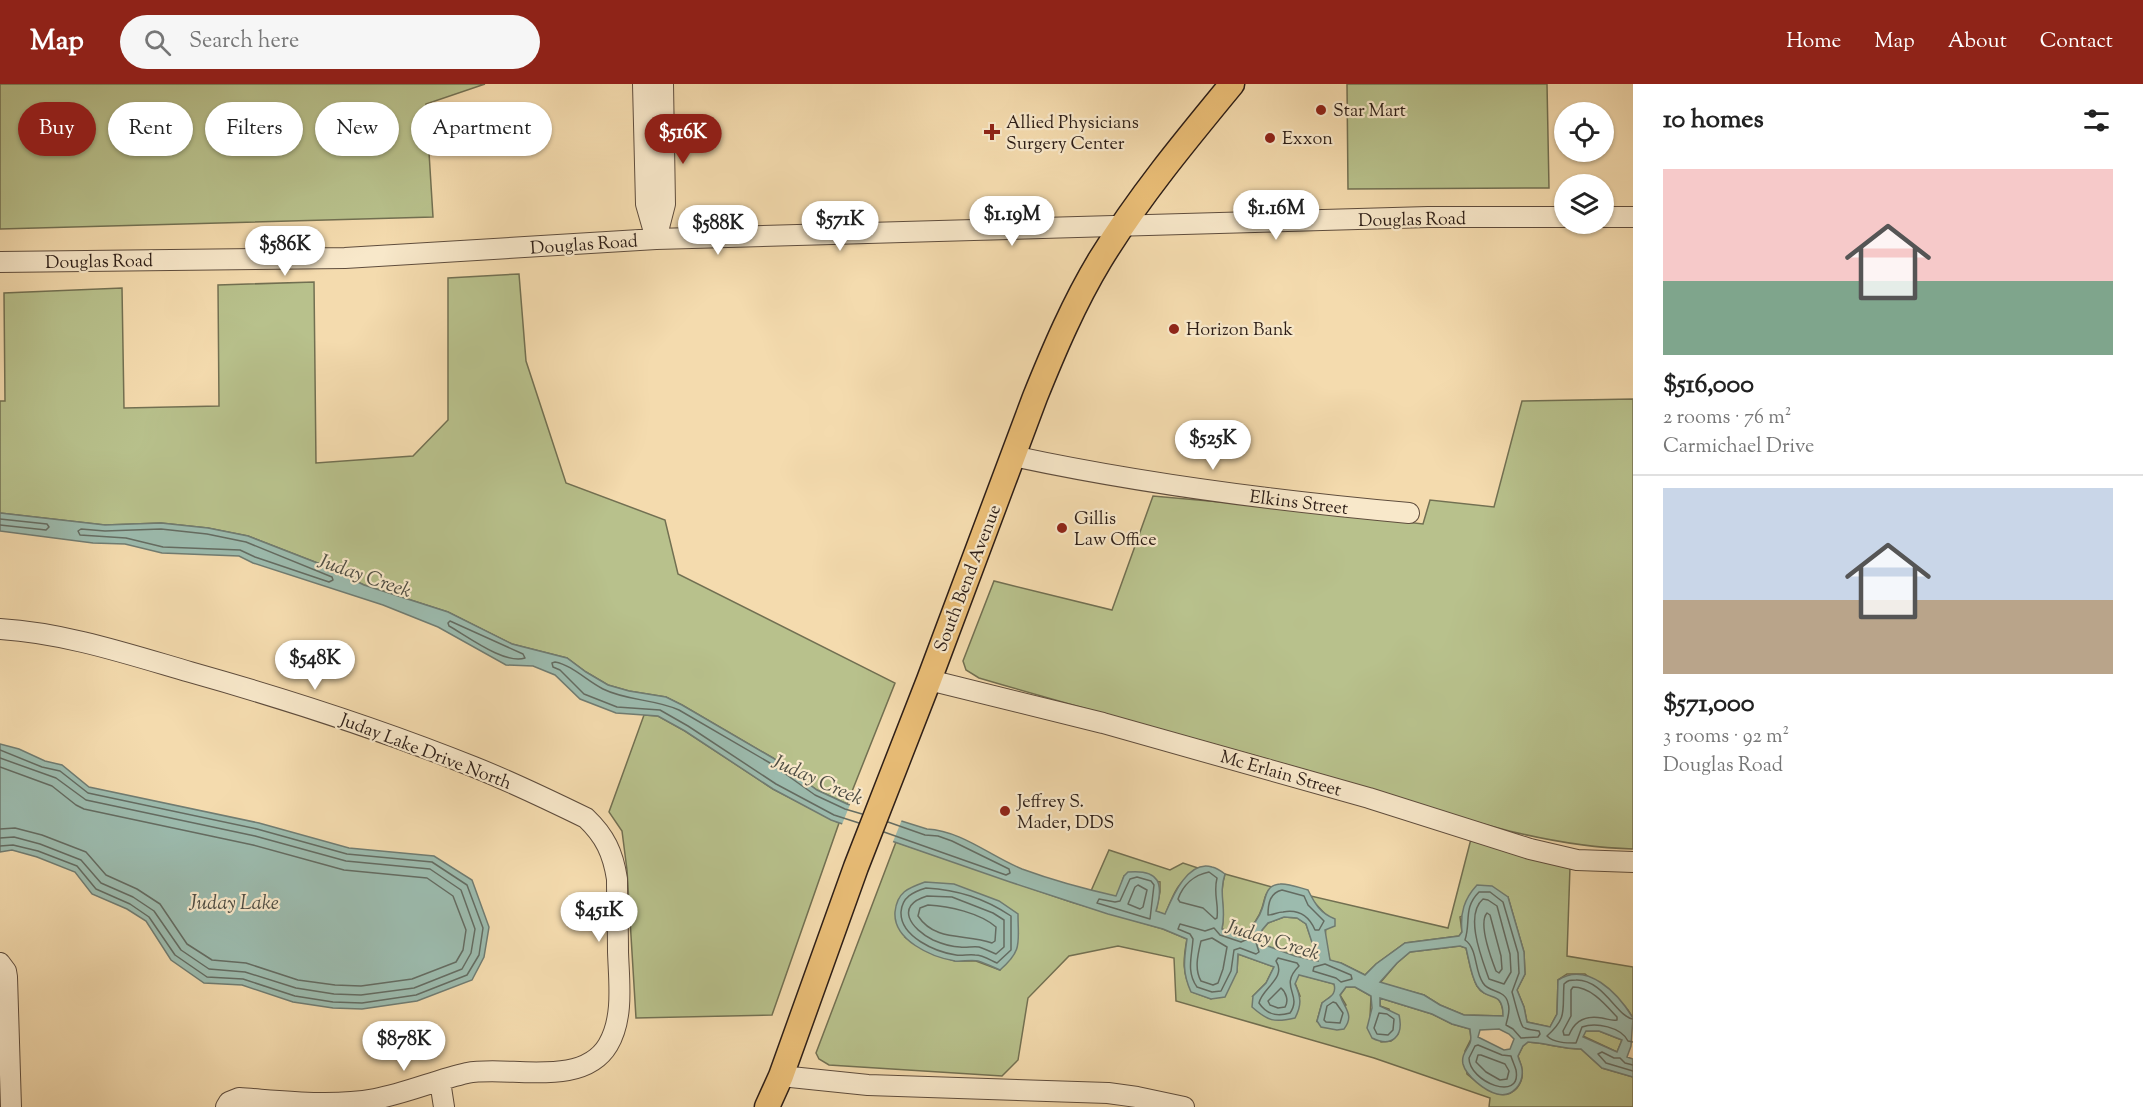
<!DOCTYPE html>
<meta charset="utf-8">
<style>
body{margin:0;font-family:"Sorts Mill Goudy",serif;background:#f6f6f6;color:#222;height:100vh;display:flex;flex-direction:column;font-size:22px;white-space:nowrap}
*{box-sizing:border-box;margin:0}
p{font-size:20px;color:#767676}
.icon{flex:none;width:33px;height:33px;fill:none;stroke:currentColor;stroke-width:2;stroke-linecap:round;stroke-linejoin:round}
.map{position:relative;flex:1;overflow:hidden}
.panel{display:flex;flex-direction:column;background:#fff;width:510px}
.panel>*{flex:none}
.guide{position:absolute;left:18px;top:18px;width:570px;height:54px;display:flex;gap:12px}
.fabs{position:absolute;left:1554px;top:18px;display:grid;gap:12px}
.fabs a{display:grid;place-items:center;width:60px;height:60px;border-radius:50%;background:#fff;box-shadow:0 2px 4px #0004;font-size:30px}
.price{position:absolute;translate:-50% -51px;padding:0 14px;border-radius:21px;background:#fff;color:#222;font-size:20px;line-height:39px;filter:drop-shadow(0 2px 3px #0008)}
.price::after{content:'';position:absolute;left:50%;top:36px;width:18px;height:14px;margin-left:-9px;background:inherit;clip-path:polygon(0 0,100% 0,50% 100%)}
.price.selected{background:#8f2418;color:#fff}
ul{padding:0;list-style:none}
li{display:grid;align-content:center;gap:12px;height:318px;padding:0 30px}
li+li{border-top:2px solid #e0e0e0}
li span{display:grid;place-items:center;height:186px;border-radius:0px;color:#555}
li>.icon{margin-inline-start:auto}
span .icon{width:108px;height:108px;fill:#fffc;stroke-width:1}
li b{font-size:26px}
h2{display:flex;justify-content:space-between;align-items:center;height:72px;padding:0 30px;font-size:26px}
.chip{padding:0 21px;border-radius:27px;background:#fff;box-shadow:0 2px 4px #0004;font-size:21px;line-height:54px}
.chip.selected{background:#8f2418;color:#fff}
header{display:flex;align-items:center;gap:36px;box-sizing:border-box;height:84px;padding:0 30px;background:#8f2418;color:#fff}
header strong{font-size:28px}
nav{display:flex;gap:33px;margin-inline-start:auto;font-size:21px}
.search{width:420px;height:54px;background:#f6f6f6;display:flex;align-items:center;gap:15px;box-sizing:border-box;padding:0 21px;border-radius:33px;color:#767676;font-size:22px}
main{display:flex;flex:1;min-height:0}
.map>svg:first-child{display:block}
.green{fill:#b8c18c;stroke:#727052;stroke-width:1.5;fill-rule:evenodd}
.water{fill:#9cbbae;stroke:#707c72;stroke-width:1.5;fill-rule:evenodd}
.pier{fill:#f4dbae}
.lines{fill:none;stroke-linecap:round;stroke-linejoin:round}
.shore{stroke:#646c62;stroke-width:1.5}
.minor-casing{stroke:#5f4d3d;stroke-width:22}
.major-casing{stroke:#2d1e17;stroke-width:27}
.minor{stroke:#f8e8ca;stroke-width:20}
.major{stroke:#eabe77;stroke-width:24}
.poi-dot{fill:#8f2418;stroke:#f8e8ca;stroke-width:2}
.labels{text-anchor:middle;stroke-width:4.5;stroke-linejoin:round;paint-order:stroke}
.poi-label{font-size:18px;fill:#2d1e17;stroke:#f8e8ca;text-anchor:start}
.street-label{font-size:18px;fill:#2d1e17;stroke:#f8e8ca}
.water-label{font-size:20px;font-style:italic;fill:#4e4d44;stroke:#f8e8ca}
</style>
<header>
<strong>Map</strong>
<div class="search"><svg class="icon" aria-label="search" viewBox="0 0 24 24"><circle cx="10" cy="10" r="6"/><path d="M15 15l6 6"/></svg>Search here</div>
<nav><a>Home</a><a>Map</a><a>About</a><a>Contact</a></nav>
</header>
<main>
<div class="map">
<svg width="1633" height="1023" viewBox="0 0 1633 1023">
<rect width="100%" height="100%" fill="#f4dbae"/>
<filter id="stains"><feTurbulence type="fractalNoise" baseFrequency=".00333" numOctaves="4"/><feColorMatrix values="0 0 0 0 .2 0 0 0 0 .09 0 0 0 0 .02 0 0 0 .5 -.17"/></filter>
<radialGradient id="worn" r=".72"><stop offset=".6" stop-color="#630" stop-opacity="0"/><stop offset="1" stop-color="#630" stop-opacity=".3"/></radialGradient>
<path class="green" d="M0 0H485L426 20 433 133 0 145Z
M1347 0H1547L1549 104 1348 105Z
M519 190 526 277 566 399 665 436 678 490 895 599 847 720 817 706 773 674 682 621 666 613 629 607 608 601 586 588 567 574 512 560 448 528 364 501 320 480 248 452 208 444 161 439 105 441 0 429V317H5L4 209 122 204 124 324 219 322 218 201 314 198 316 379 413 372 448 336V194Z
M1633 315V765C1523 762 1420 719 1316 689 1204 657 1091 627 979 594L966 586 963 577 994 497 1112 526 1153 412 1254 421 1423 440 1430 416 1494 423 1522 317Z
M644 631 658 632 685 647 773 705 839 739 772 931 636 934 627 786 622 747 609 728Z
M1471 755 1570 783 1567 872 1633 883V934L1628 926 1585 890H1567L1558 896 1557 930 1550 943 1527 938 1524 923 1517 906 1525 890 1524 868 1508 813 1460 833 1462 848 1459 852 1405 859 1376 880 1365 891 1341 879 1330 877 1325 854 1327 832 1313 817 1311 812 1448 844Z
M896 758 1071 818 1163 845 1187 855C1183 876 1182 889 1192 908L1211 915 1237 888 1238 870 1274 883 1266 899 1253 912H1300L1295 899 1298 890 1334 900 1336 905 1333 911 1322 919 1317 937 1346 921 1340 911 1346 903H1355L1371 912 1370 934 1381 958 1391 957 1398 950 1389 925 1380 922V914L1432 930 1452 940 1470 945 1471 955 1465 967 1467 990C1479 1000 1502 1021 1517 1004 1521 999 1523 992 1522 986 1522 981 1519 977 1518 972L1523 962 1528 958C1546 959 1563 965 1581 965L1602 984 1633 993V1023H1489L1490 1014 1374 974 1176 917 1174 874 1118 862 1069 872 1028 914 1018 976 1002 992 829 981 819 975 816 969ZM1018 850 1000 886 976 877H955L928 868 906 854Z
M1109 766 1170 786 1183 779 1198 784C1177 799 1174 808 1165 831L1156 827 1160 808V798L1124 792 1117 813 1091 807Z
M1225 790 1272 803C1264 810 1265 815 1262 824 1259 834 1250 845 1243 852L1222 845C1226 826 1218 812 1225 790Z
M1284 833 1297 834 1306 840 1319 877C1299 877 1280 867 1262 860V846L1268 839Z
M1460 862 1466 864C1469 876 1471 892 1477 902 1488 919 1500 902 1504 932L1464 931 1440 921 1424 911 1380 899 1397 879 1410 868Z
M1585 947H1599L1622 956 1617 968 1583 952Z"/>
<path class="water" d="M0 429 105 441 161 439 208 444 248 452 320 480 364 501 448 528 512 560 567 574 586 588 608 601 629 607 666 613 682 621 773 674 817 706 847 720 927 745C962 747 990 772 1022 785 1052 796 1085 805 1116 812L1124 792 1128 788C1160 785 1164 800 1156 827L1165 830C1172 814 1188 775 1212 783 1217 784 1221 787 1225 790 1218 811 1227 824 1222 845L1243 852C1250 845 1259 835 1262 825 1266 814 1265 801 1280 800 1288 799 1300 804 1308 806 1315 820 1320 829 1335 835V842L1325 846 1330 876 1341 879 1365 891 1376 880 1405 859 1459 852 1462 848C1460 829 1464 815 1477 801L1492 802 1508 813 1524 868 1525 890 1517 906 1524 923 1527 938 1550 943 1557 930 1558 896C1587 877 1618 909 1633 934L1631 962 1627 973 1633 975V993L1602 984 1581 965C1563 965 1546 959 1528 958L1523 962 1518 972C1519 977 1522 981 1522 985 1524 1000 1512 1014 1497 1010 1485 1007 1466 992 1463 980 1461 971 1467 966 1470 959 1472 954 1470 950 1470 945L1452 940 1432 930 1380 914V922L1399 931C1404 952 1392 964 1372 954L1367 944 1372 924 1371 912 1355 903H1346L1340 911C1344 924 1355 931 1344 945L1337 946 1321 943 1317 937 1322 919C1329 913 1337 911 1334 900L1299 891 1295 900C1301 913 1302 921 1295 934 1274 939 1268 937 1252 923L1253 912 1266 899 1274 883 1238 870 1237 888 1225 913 1211 915 1191 908C1182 888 1184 876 1187 855L1163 845 1108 830 1010 798 831 736 773 705 685 647 658 632 616 629 580 615 555 591 533 582 506 581 438 543 383 521 253 479 239 472 162 469 125 460 93 459 0 447ZM1284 833 1297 834 1306 840 1318 877 1295 872 1262 860V846L1268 839ZM1460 862 1466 864C1469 876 1471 892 1477 902 1488 919 1503 905 1503 932L1464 931 1440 921 1424 911 1380 898 1397 879 1410 868ZM1499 945 1509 950 1514 955 1510 965 1504 966 1478 953 1480 946ZM1586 947H1599L1622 956 1617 968 1583 953Z
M0 660 19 665 45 677 62 681 89 703 259 739 349 764 434 772 472 796 489 843 484 873 472 896 417 917 362 925 333 924 293 918 242 901 204 899 171 876 146 837 127 825 92 810 75 788 37 773 12 766 0 768Z
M925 798 954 800 999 817 1018 830C1018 859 1023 866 1000 886 993 883 985 879 978 877 971 875 962 878 955 877 931 873 893 856 895 828 897 808 908 804 925 798Z"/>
<path class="pier" d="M851 718 903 733 892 760 841 743Z"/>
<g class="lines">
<path class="shore" d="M0 435 47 440 49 443 46 446 0 441
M81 445 105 447 161 445 207 450 246 458 332 493 333 496 329 498 255 473 240 466 163 463 126 454 80 451 78 447Z
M450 537 523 570 525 574C505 581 467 552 449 542L448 539Z
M0 666 42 683 60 687 88 709 257 745 347 770 432 778 467 801 483 844 479 871 467 891 416 911 362 919 333 918 295 912 243 895 207 893 175 871 149 833 130 820 96 805 77 782 38 767 13 761 0 762
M0 674 56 694 86 716 255 752 346 777 430 785 461 806 475 845 471 869 462 885 414 904 361 911 334 910 296 904 245 888 209 885 181 866 154 827 133 813 101 799 81 776 40 760 14 753 0 754
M0 683 52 702 76 721 84 725 253 761 344 786 427 794 453 812 466 846 463 866 456 878 412 895 361 902 335 901 298 896 246 879 212 876 187 860 160 820 137 805 106 791 86 768 42 751 15 744 0 745
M859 739 834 731 776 700 688 642 660 626 617 623 584 610 560 586 553 583 552 579 555 578C572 581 587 597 603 605 627 617 655 615 679 626L770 679 815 711 845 725 862 730
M884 748 1006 791 1010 789 1009 785 952 757 938 752 925 751 888 738
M1209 788 1217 794C1213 810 1219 819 1217 834L1215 835 1203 824 1180 818 1178 815C1183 801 1194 791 1209 788Z
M1137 793 1151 797 1154 801 1150 835 1097 819 1099 815 1115 818 1120 817 1130 795Z
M1138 801 1147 806 1143 823 1140 825 1128 820 1135 803Z
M926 804C958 806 984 814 1011 832V866L997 879C990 876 983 871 975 871 969 870 962 872 956 871 936 868 900 853 901 828 902 813 913 808 926 804Z
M1282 806 1304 812 1308 821 1324 837 1319 846H1315C1309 832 1299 825 1283 828 1277 828 1274 831 1268 831 1268 819 1270 809 1282 806Z
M1479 808H1490L1503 818 1518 869 1519 889 1512 908C1514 914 1520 940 1523 943 1527 946 1535 946 1539 947L1540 950 1538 953 1521 954 1513 945 1506 941C1507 934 1511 928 1508 919 1505 905 1489 909 1483 899 1474 886 1478 865 1465 856 1471 838 1463 824 1479 808Z
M927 812 952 813 993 829 1004 836V863L996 870C991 868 985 865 979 863 973 862 966 864 960 863 952 863 940 859 933 856 911 845 894 822 927 812Z
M1483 815 1488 816 1497 822 1510 870 1511 888 1504 900 1489 895C1482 875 1464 831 1483 815Z
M928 821C949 822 980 829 996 843L995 857 992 859C967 849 936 859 918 832L920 824Z
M1487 829 1490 831 1501 872 1502 885 1499 889 1496 887C1491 874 1478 839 1487 829Z
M1180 840 1205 847 1214 844 1220 851 1241 858 1254 852 1259 868 1256 870 1240 864 1234 866 1231 887 1221 907 1212 908 1197 903C1186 888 1192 872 1193 855L1190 850 1178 845Z
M1212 854 1227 863 1223 885 1218 899 1213 901 1201 897C1194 885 1198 870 1201 857Z
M1278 874 1297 879 1299 882C1278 903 1303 910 1290 929 1277 933 1267 931 1259 919 1262 904 1287 894 1276 877Z
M1325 880 1351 891 1352 895 1341 898 1336 894 1313 887 1314 883Z
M1573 903C1591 903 1605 920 1617 933V936C1611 937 1608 935 1602 934 1586 931 1575 936 1569 951H1564L1563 947 1571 932V906Z
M1281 904C1286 908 1289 917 1285 923L1278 924 1270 921 1268 917Z
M1333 918 1336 919 1343 929 1340 939 1326 938 1324 936 1327 922Z
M1379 929 1387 930 1394 935 1393 946 1388 951 1377 950 1374 944Z
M1633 935C1618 934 1603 895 1576 896 1570 896 1568 896 1564 900 1562 927 1568 933 1547 952 1554 959 1567 959 1576 959L1582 943C1596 938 1621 943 1628 957L1633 958
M1475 962 1478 961 1502 971 1511 972C1512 976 1515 982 1516 986 1522 1019 1469 998 1469 974Z
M1478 971H1481L1505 980 1509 987 1507 995 1500 996 1486 988 1476 978Z
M1633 981 1625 979 1620 974H1614L1602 968 1598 970 1606 979 1633 987"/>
<defs>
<path id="minor" d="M643 0 646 120 656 155
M1604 133H1633
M656 155 665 120 663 0
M0 178 345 174 656 155 1428 133H1564
M1013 372C1143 400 1276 417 1409 429
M0 545C65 549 128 570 190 588 286 615 382 646 474 683 512 698 549 716 586 734 605 752 613 769 617 795 617 819 618 843 618 868 619 898 624 934 608 961 582 1005 508 981 467 989 436 996 407 1009 375 1015 331 1023 283 1017 239 1014L229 1018 226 1023
M929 596 1103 639 1369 714 1530 765 1577 776 1633 778
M0 879 6 887 7 893 11 1023
M781 992 868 1001 1108 1009 1137 1013 1184 1023
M440 997 444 1023"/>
<path id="major" d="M767 1023 781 992 856 783 929 596 1035 313C1054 266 1074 219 1100 176 1138 114 1185 57 1232 0"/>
</defs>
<use href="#minor" class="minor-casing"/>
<use href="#major" class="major-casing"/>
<use href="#minor" class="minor"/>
<use href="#major" class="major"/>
</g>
<g class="poi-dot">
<circle cx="1321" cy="26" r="6"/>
<path d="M989 39h6v6h6v6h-6v6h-6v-6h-6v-6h6z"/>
<circle cx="1270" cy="54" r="6"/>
<circle cx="1174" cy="245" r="6"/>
<circle cx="1062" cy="444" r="6"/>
<circle cx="1005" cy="727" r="6"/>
</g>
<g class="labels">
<g class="poi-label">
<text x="1333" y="32">Star Mart</text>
<text x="1006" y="44">Allied Physicians<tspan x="1006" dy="21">Surgery Center</tspan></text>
<text x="1282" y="60">Exxon</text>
<text x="1186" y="251">Horizon Bank</text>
<text x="1074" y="440">Gillis<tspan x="1074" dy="21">Law Office</tspan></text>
<text x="1017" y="723">Jeffrey S.<tspan x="1017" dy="21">Mader, DDS</tspan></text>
</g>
<g class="street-label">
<text transform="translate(1412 135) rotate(-1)" y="6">Douglas Road</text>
<text transform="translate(584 160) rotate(-4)" y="6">Douglas Road</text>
<text transform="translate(99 177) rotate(-1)" y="6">Douglas Road</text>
<text transform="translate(1299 418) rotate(7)" y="6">Elkins Street</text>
<text transform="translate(967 494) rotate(-69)" y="6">South Bend Avenue</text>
<text transform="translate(426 667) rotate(21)" y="6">Juday Lake Drive North</text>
<text transform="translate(1281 689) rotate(16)" y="6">Mc Erlain Street</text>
</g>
<g class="water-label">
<text transform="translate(365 491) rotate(19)" y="7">Juday Creek</text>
<text transform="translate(818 695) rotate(24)" y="7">Juday Creek</text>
<text x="234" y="825">Juday Lake</text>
<text transform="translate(1273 855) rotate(17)" y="7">Juday Creek</text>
</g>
</g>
<rect width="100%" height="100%" filter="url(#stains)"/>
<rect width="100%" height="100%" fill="url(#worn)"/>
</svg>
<div class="fabs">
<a><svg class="icon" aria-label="locate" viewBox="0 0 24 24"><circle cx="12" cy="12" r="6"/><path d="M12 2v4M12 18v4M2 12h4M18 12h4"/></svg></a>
<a><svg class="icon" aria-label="layers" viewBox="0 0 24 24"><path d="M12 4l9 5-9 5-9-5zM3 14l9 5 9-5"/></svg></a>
</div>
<b class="price selected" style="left:683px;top:81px">$516K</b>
<b class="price" style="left:1276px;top:157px">$1.16M</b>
<b class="price" style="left:1012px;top:163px">$1.19M</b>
<b class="price" style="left:840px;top:168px">$571K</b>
<b class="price" style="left:718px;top:172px">$588K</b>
<b class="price" style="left:285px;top:193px">$586K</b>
<b class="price" style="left:1213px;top:387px">$525K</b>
<b class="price" style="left:315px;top:607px">$548K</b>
<b class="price" style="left:599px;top:859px">$451K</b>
<b class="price" style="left:404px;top:988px">$878K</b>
<div class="guide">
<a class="chip selected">Buy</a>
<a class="chip">Rent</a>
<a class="chip">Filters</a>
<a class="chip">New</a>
<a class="chip">Apartment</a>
</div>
</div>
<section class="panel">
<h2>10 homes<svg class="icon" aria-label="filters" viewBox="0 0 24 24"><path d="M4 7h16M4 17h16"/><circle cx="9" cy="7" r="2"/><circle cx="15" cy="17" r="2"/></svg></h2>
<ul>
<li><span style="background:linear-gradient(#f6c9c9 60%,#7fa58c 0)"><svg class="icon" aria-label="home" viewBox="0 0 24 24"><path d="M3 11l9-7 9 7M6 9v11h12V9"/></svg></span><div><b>$516,000</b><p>2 rooms · 76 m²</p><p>Carmichael Drive</p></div></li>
<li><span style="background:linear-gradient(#c9d6e8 60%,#b9a48a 0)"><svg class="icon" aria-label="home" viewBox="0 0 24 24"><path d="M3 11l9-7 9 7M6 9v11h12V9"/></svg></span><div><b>$571,000</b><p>3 rooms · 92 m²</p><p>Douglas Road</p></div></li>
</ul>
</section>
</main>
